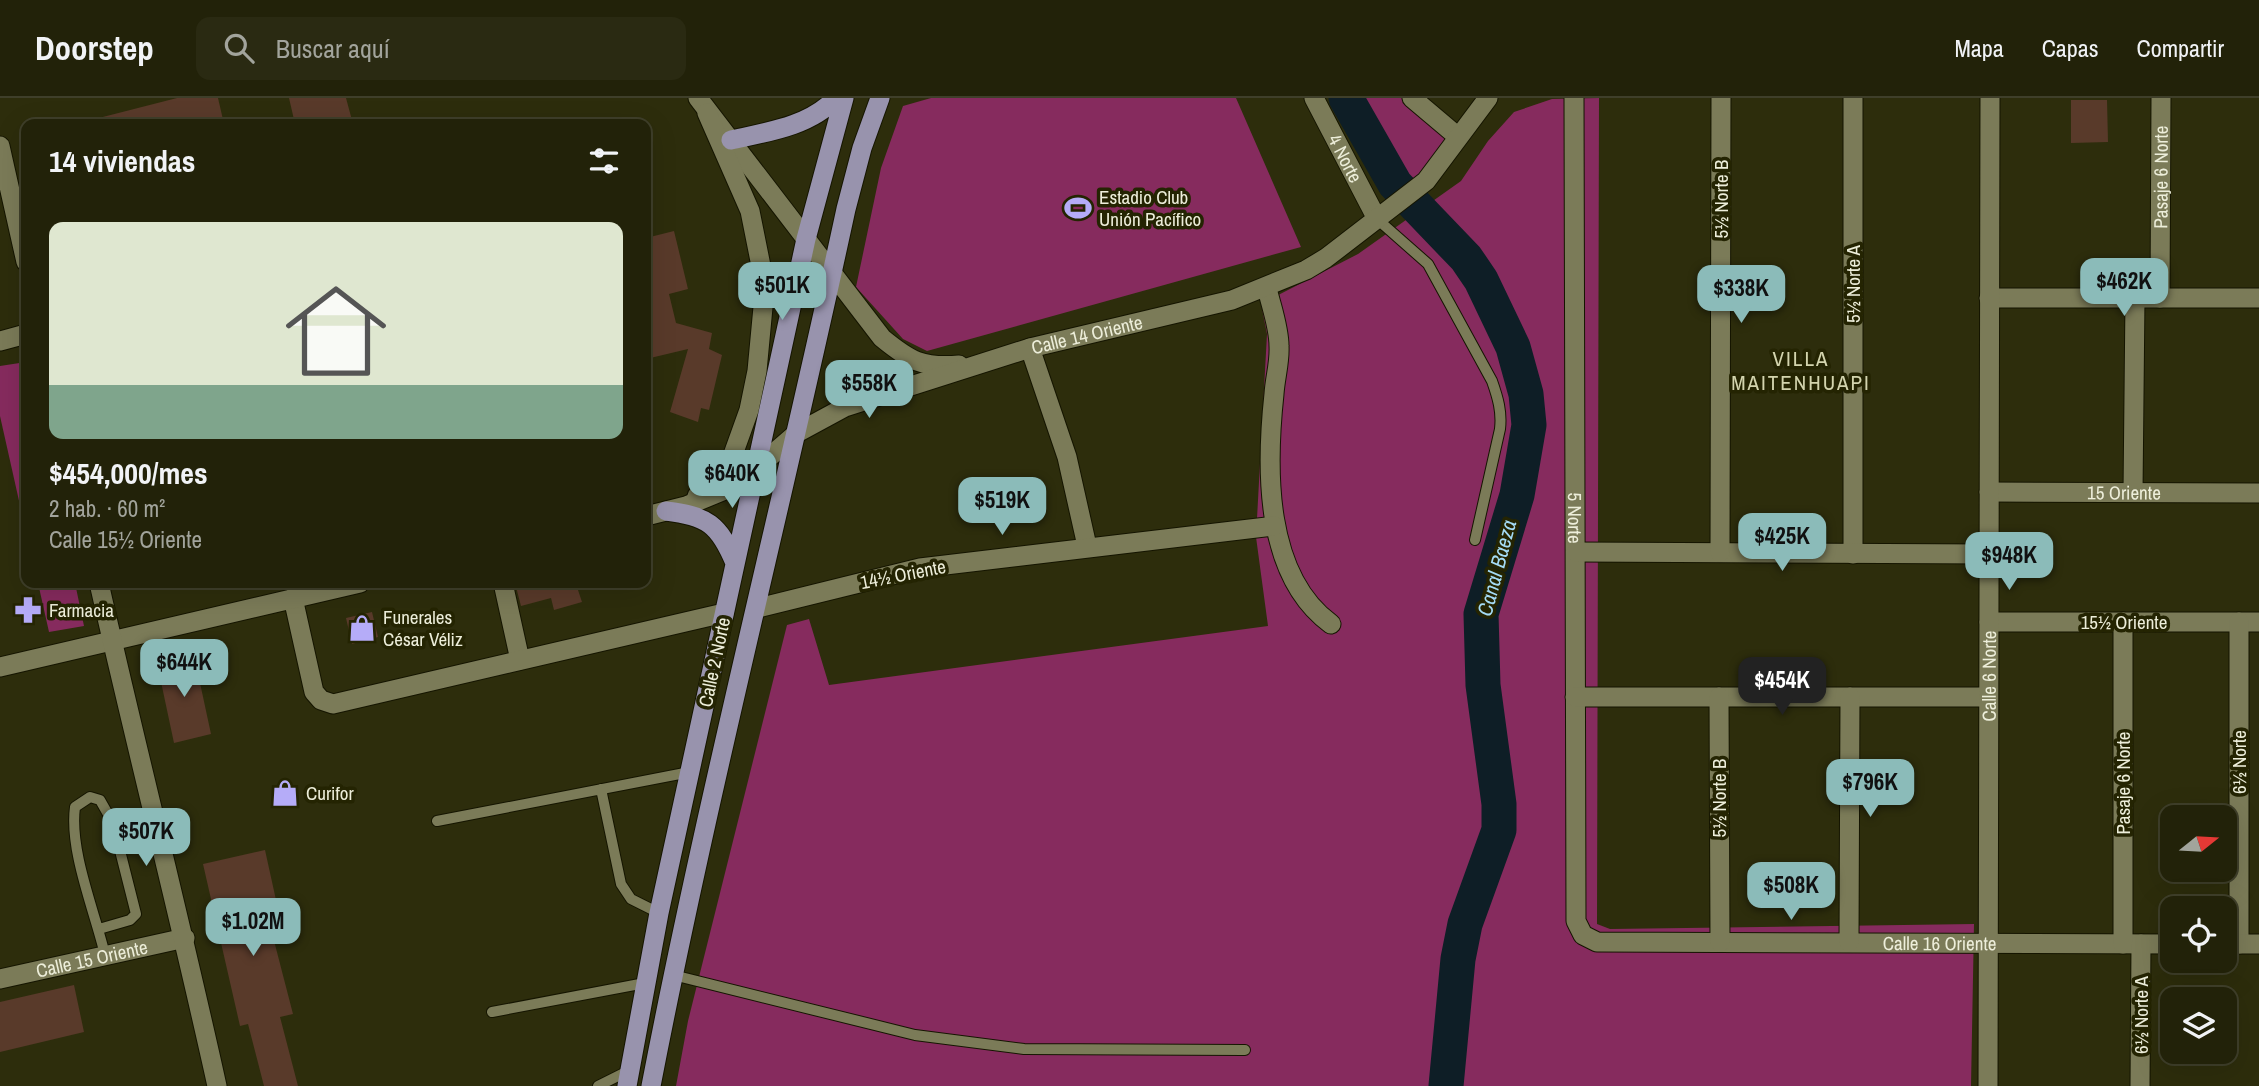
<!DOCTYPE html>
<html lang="es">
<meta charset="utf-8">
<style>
body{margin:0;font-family:"Archivo Narrow",sans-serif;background:#2a2a12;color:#f1f3f6;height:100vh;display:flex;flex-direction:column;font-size:26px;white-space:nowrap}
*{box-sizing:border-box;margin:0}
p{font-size:23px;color:#a2a49c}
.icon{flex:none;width:38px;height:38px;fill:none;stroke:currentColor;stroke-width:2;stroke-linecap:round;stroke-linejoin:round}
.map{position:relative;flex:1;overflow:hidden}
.panel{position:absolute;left:21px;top:21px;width:630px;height:469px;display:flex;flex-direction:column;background:#222209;border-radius:14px;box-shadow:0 7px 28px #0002,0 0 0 2px #3f3f2a}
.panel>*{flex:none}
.needle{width:46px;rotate:72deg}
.controls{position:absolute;left:2160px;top:707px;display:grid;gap:14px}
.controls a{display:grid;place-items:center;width:77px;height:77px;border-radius:14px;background:#222209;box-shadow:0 7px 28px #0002,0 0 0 2px #3f3f2a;font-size:35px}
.price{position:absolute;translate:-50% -60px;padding:0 16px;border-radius:14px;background:#8bbbb9;color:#111;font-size:23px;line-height:46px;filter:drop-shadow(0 2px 4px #0008)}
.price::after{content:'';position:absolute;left:50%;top:42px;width:21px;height:16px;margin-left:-10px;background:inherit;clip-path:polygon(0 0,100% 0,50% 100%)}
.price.current{background:#222;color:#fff}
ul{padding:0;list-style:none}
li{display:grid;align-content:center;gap:14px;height:371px;padding:0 28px}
li span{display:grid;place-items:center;height:217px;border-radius:14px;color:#555}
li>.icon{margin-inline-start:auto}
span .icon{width:126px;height:126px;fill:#fffc;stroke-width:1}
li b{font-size:30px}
h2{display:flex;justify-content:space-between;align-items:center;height:84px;padding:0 28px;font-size:30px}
header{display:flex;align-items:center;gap:42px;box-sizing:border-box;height:98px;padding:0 35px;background:#222209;border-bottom:2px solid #3f3f2a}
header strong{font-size:33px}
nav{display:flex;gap:38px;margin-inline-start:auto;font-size:24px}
.search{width:490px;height:63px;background:#2a2a12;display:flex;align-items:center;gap:18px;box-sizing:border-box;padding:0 24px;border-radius:14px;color:#a2a49c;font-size:26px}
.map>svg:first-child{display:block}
.green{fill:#862b5e}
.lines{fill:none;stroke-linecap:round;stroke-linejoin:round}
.river{stroke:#0e1e26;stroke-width:35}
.building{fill:#593a2a}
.service-casing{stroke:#151500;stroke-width:12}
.minor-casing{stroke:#151500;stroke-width:21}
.tertiary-casing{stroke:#151500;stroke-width:21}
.secondary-casing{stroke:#151500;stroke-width:21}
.primary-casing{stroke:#151500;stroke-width:21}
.service{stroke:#7b7b58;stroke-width:10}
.minor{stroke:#7b7b58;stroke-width:19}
.tertiary{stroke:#7b7b58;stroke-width:19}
.secondary{stroke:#7b7b58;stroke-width:19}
.primary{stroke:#9893ad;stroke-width:19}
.labels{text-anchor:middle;stroke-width:7;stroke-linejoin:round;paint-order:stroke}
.street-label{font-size:19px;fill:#edeeda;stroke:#242402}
.poi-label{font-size:19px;fill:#edeeda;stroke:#242402;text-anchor:start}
.neighbourhood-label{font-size:21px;letter-spacing:2px;fill:#d3d4ae;stroke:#242402}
.water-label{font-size:21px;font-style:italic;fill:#a4dbf5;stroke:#242402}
</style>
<header>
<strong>Doorstep</strong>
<div class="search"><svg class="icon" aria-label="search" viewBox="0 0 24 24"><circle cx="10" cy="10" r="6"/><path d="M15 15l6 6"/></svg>Buscar aquí</div>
<nav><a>Mapa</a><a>Capas</a><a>Compartir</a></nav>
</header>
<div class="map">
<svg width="2259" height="988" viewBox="0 0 2259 988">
<rect width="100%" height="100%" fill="#2d2d0c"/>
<path class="green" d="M931 0H1236L1301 149 927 253 903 241 856 189 881 70 903 8Z
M1360 0H1406L1449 38 1412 87Z
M1599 0 1597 826 1610 831 1974 826 1971 988H676L688 923 787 527 809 521 829 587 1268 528 1256 439 1267 236 1261 206 1358 156 1461 83 1488 43 1514 14 1552 1Z
M26 264V434L0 318V268Z
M38 485H75L84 528 49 534Z"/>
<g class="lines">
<path class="river" d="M1346 0 1395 86 1466 160 1481 182 1513 249 1526 296 1529 327 1517 397 1481 516 1483 587 1499 706V732L1465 826 1458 861 1446 988"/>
</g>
<path class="building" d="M177 0H218L224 26H95V21Z
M289 0H346L353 26H295Z
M2071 2H2107L2108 44 2071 45Z
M674 133 688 191 669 196 676 225 712 235 709 251 722 257 709 312 701 310 698 324 670 314 688 251 646 261V140Z
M515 485H587V489L578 492 582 504 554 512 551 500 521 508Z
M372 514 378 539 352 546 346 520Z
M194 557 211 636 174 645 157 565Z
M265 752 276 802 264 804 293 916 280 919 298 988H264L248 926 240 928 203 766Z
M74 887 84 934 0 954V904Z"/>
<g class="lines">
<defs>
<path id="service" d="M1377 121 1428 166 1492 283C1498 300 1502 314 1500 331L1475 442
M601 691 621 786 631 801 659 815
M437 723 690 674
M99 831 130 822 136 816 113 725 100 702 90 699 75 709C69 753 95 814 105 857
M673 877 915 937 1024 951 1245 952
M492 914 645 885
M598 988 630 972"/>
<g id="minor">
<path id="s1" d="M1314 0 1377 121"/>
<path d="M1412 0 1457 38"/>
<path id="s2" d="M1574 0 1576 823 1583 837 1597 844 2172 846"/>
<path d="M1853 0V456"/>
<path d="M1267 190C1271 208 1279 229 1279 248 1280 264 1275 280 1274 296 1266 370 1264 477 1331 526"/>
<path d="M1989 200H2259"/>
<path id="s3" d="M2160 200 2161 0"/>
<path d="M0 243 26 236"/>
<path d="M1030 250 1067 359 1087 448"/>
<path id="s4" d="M1989 394 2259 395"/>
<path d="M2133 394 2135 200"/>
<path d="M1576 454 1989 456"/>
<path d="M1720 454 1721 0"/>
<path d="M503 485 520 562"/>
<path d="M293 500 314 594 321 602 333 606 724 515"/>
<path d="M758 510 920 470 1274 428"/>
<path d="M1989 524H2259"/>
<path d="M2239 524V846"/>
<path d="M1575 599H1988"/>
<path d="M1719 599 1720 844"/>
<path d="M1849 844 1850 599"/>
<path d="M2123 846V524"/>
<path d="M2224 846H2259"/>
<path d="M2140 988 2141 846"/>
</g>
<g id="tertiary">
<path d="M698 0 882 240C910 263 922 270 959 267"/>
<path d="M697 398 723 378 730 365 749 312 757 273 765 188 750 113 707 15"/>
<path id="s5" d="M646 418 686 408 737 387 797 335 845 309 1030 250 1232 202 1306 172 1326 160 1426 83 1488 0"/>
<path d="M0 569 360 485"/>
<path id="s6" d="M0 881 185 840"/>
<path id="s7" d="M1988 988 1990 0"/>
</g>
<path id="secondary" d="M0 48 26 164
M99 485C137 653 180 820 217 988"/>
<path id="primary" d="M731 42C768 34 810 28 836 0
M666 413C707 418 719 426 735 465
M627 988 659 815 806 141 844 0
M651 988C708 694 783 404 846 111L862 50 880 0"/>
</defs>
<use href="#service" class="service-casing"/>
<use href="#minor" class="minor-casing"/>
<use href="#tertiary" class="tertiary-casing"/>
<use href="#secondary" class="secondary-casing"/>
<use href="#primary" class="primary-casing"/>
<use href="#service" class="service"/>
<use href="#minor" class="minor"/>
<use href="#tertiary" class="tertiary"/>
<use href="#secondary" class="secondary"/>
<use href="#primary" class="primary"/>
</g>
<defs>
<symbol id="stadium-bare" viewBox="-9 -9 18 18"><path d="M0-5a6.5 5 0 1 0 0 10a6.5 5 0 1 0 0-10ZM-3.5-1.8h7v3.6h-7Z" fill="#b5acf8" stroke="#242402" stroke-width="2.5" paint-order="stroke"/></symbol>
<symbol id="pharmacy-bare" viewBox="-9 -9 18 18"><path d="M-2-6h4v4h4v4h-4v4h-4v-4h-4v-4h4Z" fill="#b5acf8" stroke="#242402" stroke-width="2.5" paint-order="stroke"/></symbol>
<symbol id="shop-bare" viewBox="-9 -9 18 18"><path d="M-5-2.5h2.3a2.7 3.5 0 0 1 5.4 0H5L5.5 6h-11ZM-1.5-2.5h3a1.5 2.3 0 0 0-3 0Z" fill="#b5acf8" stroke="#242402" stroke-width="2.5" paint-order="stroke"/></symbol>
</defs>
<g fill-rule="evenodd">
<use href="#stadium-bare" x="1059" y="91" width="38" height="38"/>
<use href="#pharmacy-bare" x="9" y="493" width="38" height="38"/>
<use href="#shop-bare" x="343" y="511" width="38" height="38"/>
<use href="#shop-bare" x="266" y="676" width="38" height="38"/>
</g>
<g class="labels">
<g class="street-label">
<text dy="7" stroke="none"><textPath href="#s1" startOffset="68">4 Norte</textPath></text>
<text dy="7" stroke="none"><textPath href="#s3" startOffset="121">Pasaje 6 Norte</textPath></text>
<text transform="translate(1721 101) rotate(-90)" y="7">5½ Norte B</text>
<text transform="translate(1853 186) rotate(-90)" y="7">5½ Norte A</text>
<text dy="7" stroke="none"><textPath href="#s5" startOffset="483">Calle 14 Oriente</textPath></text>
<text dy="7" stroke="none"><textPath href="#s4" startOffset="135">15 Oriente</textPath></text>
<text dy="7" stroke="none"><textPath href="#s2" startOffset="420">5 Norte</textPath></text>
<text transform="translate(903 476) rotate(-11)" y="7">14½ Oriente</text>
<text x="2124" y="531">15½ Oriente</text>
<text transform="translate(714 564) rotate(-78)" y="7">Calle 2 Norte</text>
<text dy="7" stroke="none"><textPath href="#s7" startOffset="410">Calle 6 Norte</textPath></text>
<text transform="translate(2239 664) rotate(-90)" y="7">6½ Norte</text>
<text transform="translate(2123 685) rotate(-90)" y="7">Pasaje 6 Norte</text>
<text transform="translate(1719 700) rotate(-90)" y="7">5½ Norte B</text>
<text dy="7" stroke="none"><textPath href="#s2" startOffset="1197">Calle 16 Oriente</textPath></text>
<text dy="7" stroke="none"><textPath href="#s6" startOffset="94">Calle 15 Oriente</textPath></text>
<text transform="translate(2141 917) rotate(-90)" y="7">6½ Norte A</text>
</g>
<g class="poi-label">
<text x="1099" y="106">Estadio Club<tspan x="1099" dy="22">Unión Pacífico</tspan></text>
<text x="49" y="519">Farmacia</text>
<text x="383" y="526">Funerales<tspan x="383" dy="22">César Véliz</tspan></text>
<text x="306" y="702">Curifor</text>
</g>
<g class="neighbourhood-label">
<text x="1801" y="268">VILLA<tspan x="1801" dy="24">MAITENHUAPI</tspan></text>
</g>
<g class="water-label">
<text transform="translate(1497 470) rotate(-75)" y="7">Canal Baeza</text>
</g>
</g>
</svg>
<div class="controls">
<a><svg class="needle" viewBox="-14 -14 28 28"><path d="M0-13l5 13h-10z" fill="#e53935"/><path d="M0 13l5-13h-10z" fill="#a2a49c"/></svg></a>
<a><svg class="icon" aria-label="locate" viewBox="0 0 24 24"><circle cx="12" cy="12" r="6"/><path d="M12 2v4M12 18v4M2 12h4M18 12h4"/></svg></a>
<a><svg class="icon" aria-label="layers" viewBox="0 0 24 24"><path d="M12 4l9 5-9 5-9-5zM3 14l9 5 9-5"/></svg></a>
</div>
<b class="price" style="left:2124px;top:220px">$462K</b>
<b class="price" style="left:782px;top:224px">$501K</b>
<b class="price" style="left:1741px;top:227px">$338K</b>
<b class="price" style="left:869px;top:322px">$558K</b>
<b class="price" style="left:732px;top:412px">$640K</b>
<b class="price" style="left:1002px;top:439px">$519K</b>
<b class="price" style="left:1782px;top:475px">$425K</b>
<b class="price" style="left:2009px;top:494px">$948K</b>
<b class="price" style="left:184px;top:601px">$644K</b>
<b class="price current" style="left:1782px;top:619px">$454K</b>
<b class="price" style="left:1870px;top:721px">$796K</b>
<b class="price" style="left:146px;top:770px">$507K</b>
<b class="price" style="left:1791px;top:824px">$508K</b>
<b class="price" style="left:253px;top:860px">$1.02M</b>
<section class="panel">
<h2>14 viviendas<svg class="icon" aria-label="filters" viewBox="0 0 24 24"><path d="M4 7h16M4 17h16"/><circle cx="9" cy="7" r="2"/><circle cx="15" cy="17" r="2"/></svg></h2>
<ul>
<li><span style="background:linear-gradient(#dfe7d0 75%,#7fa58c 0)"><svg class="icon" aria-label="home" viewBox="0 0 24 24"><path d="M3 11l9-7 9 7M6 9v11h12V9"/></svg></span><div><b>$454,000/mes</b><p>2 hab. · 60 m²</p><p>Calle 15½ Oriente</p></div></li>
</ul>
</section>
</div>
